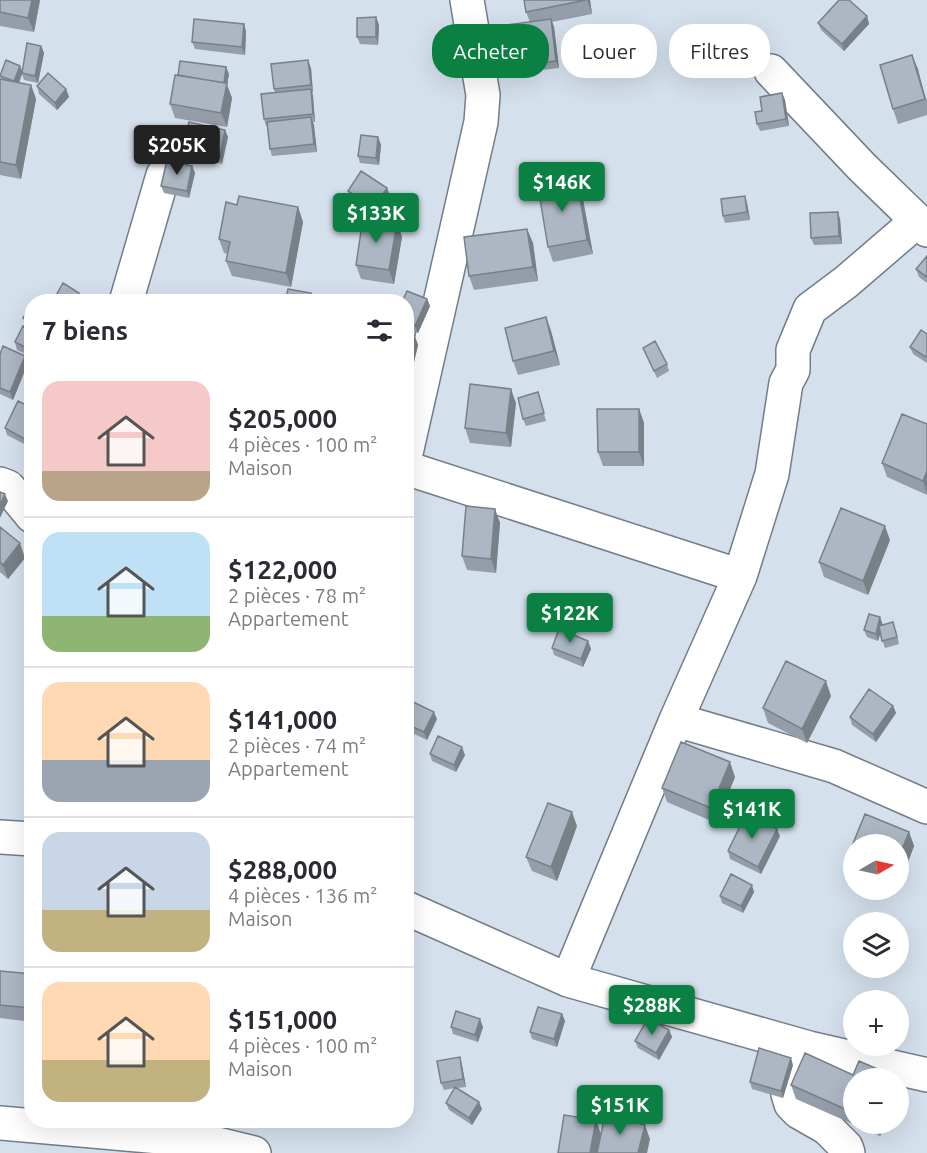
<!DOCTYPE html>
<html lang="fr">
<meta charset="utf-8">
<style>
body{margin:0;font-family:Ubuntu,sans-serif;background:#f2f2f3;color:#2b2b33;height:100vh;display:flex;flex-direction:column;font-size:22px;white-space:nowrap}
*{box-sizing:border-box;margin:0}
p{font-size:20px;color:#7c7c81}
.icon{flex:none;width:33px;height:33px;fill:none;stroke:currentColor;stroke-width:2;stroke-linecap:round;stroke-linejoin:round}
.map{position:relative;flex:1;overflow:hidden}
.details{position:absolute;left:24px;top:294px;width:390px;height:834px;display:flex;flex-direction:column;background:#fff;border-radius:24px;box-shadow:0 6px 24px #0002}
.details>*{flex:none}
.banner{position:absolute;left:432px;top:24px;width:405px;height:54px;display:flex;gap:12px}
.needle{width:39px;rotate:81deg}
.buttons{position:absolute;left:843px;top:834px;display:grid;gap:12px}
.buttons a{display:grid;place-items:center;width:66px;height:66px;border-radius:50%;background:#fff;box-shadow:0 6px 24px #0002;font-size:30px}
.price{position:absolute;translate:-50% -51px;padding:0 14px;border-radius:6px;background:#0b8043;color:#fff;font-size:20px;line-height:39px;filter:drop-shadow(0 2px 3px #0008)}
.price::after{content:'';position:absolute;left:50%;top:36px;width:18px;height:14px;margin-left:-9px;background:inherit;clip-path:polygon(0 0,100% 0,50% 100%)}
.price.selected{background:#222;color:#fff}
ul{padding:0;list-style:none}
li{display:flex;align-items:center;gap:18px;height:150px;padding:0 18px}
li+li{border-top:2px solid #e1e1e2}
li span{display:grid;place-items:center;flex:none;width:168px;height:120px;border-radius:18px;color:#555}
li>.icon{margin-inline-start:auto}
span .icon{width:72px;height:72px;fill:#fffc;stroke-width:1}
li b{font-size:26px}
h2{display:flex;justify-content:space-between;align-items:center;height:72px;padding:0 18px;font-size:26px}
.tag{padding:0 21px;border-radius:24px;background:#fff;box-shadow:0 6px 24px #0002;font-size:21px;line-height:54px}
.tag.selected{background:#0b8043;color:#fff}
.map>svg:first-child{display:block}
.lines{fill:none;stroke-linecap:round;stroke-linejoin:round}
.minor-casing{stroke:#737d88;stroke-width:36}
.minor{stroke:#fff;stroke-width:33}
.wall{fill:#949da8}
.shaded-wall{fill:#788088}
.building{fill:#acb7c3;stroke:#788088;stroke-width:1.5}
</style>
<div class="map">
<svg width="927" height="1153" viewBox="0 0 927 1153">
<rect width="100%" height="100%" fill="#d4e0ec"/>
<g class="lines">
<defs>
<path id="minor" d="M771 71 862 167 927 230
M126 302 163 175
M406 453 481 122 483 95 467 0
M406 468 740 576
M0 484 8 487 32 516
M676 720 834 766 927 807
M0 837 32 839
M406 908 568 980 809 1048 927 1075
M568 980 676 720 740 576 772 474 786 383 793 370V350L810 309 846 282 917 221
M809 1048 788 1094 791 1104 799 1112 827 1128 846 1147 848 1153
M0 1123 205 1141 254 1153"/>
</defs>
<use href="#minor" class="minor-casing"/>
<use href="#minor" class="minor"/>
</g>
<path class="wall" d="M0 0H40L34 32 0 26Z
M524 0H590L592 14 552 22 554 27 559 68 534 71 531 64 529 48 511 50 508 43 530 22 526 12Z
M867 16 869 24 844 51 821 30 818 23Z
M376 17 379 25 378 45 360 44 357 37Z
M246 31 245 55 195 49 192 42Z
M41 46 44 53 38 83 24 80 22 74 19 83 31 85 36 99 21 179 0 175V79H1L0 76 20 66 22 71Z
M912 55 927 101V115L898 124 893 109Z
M311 68 313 93H312L313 96 315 122H313L317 152 272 156 270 149 267 126H266L264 119 275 92 274 89Z
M229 74 227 85 232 98 227 127 175 118 170 104Z
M37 86 66 89 69 97 57 110 39 94Z
M782 93 785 100 789 126 760 131 757 124 762 111Z
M225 130 228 137 222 164 186 156 183 149Z
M378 137 381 145 379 165 360 163 358 156Z
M192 166 195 173 189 198 164 193 161 186Z
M577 180 582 194 593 254 553 262 548 247Z
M387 188 390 196 377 215 351 198 348 191Z
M747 203 750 220 725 223 723 216Z
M237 205 298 207 303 222 291 287 232 276 226 261 228 254 224 253 219 239Z
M840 219 842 244 814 245 811 238Z
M397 223 402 237 394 284 361 279 356 265Z
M527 229 533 243 538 281 474 290 469 276Z
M927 256V283L919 277 916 269Z
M427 299 430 306 418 333 413 331 418 345 406 396V329L413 331 406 328V302Z
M32 306V329L26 325 23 318Z
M546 317 551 331 560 365 518 375 513 361Z
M32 330V357L17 350 15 342Z
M927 334V363L913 354 910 347Z
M643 348 667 364 669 371 657 378Z
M0 354 25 356 28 363 13 400 0 394Z
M538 392 546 421 526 426 523 419Z
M516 403 511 447 470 443 465 428Z
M32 408V448L7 435 5 428Z
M639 409 644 423V466H603L598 452Z
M927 424V495L887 477 882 463Z
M495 509 500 523 496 573 467 570 462 556Z
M0 527 25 558 8 579 0 572Z
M890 540 868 595 824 577 819 562Z
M864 630H896L899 644 885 648 880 634 878 641 867 637Z
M588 641 591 649 583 667 554 655 552 648Z
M831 696 807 743 768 723 763 708Z
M406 705 437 719 427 740 406 730Z
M893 706 896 713 876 742 852 725 850 717Z
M430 754 465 755 456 772 432 761Z
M735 777 716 823 667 802 662 788Z
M865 814 909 832 914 846 902 878 898 877V844H854V850L852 846Z
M577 826 557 881 532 871 526 857Z
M780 836 761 874 730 859 728 851Z
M754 892 743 913 722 903 720 896Z
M0 971 32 974V1022L0 1018Z
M562 1014 565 1021 557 1047 532 1039 530 1032Z
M451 1027H483L478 1042 453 1034Z
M669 1030 672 1037 659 1060 638 1048 635 1041Z
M462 1065 466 1087 457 1088 482 1109 472 1125 449 1110 446 1103 455 1088 444 1090 441 1083Z
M793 1065 783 1098 752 1089 750 1082Z
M853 1075 854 1124H886L880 1136 796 1099 791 1085Z"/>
<path class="shaded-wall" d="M32 0H40L34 32 28 18Z
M587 0H590L592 14Z
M867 16 869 24 844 51 842 44Z
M376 17 379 25 378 45 376 37Z
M551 19 554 27 559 68 556 61Z
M244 24 246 31 245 55 242 47Z
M41 46 44 53 38 83 35 76Z
M912 55 918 69 927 104 925 99Z
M308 60 311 68 313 93 311 85Z
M20 66 23 73H22V74L17 88 14 81Z
M226 67 229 74 227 85 232 98 227 127 221 113Z
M31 85 36 99 21 179 16 165Z
M66 89 69 97 57 110 55 103Z
M311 89 313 96 315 122 313 114Z
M782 93 785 100 789 126 786 119Z
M311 117 314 125 317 152 314 144Z
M225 130 228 137 222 164 220 157Z
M378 137 381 145 379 165 376 158Z
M192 166 195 173 189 198 187 191Z
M577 180 582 194 593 254 587 240Z
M387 188 390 196 377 215 374 208Z
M745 196 747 203 750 220 747 212Z
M298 207 303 222 291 287 286 273Z
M838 212 840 219 842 244 839 236Z
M397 223 402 237 394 284 389 270Z
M527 229 533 243 538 281 533 267Z
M79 293 82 300 81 302H74Z
M311 293 314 301V302H309Z
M427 299 430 306 418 333 415 326Z
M546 317 551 331 560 365 554 351Z
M413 331 418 345 406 396V359Z
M25 356 28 363 13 400 10 392Z
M511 389 516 403 511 447 506 433Z
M639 409 644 423V466L639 452Z
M927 471V493L923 481Z
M5 494 8 501 0 518V505Z
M495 509 500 523 496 573 491 559Z
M885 526 890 540 868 595 863 581Z
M20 543 25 558 8 579 3 565Z
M880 617 883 625 878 641 876 634Z
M588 641 591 649 583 667 581 659Z
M826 681 831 696 807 743 802 729Z
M893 706 896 713 876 742 873 734Z
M434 712 437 719 427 740 424 732Z
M462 747 465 755 456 772 454 765Z
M730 762 735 777 716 823 711 808Z
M572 812 577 826 557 881 551 867Z
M777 829 780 836 761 874 758 867Z
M909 832 914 846 902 878 898 869V859Z
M752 885 754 892 743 913 741 906Z
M562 1014 565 1021 557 1047 554 1039Z
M480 1019 483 1027 478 1042 475 1035Z
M669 1030 672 1037 659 1060 656 1053Z
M460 1057 462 1065 466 1087 463 1079Z
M791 1058 793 1065 783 1098 781 1091Z
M900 1079 905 1094 898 1110V1083Z
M479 1102 482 1109 472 1125 469 1118Z
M596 1120 601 1134 598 1153H590Z
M876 1124H886L880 1136Z
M645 1125 650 1139 647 1153H638Z"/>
<path class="building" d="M0 0H32L28 18 0 12Z
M524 0H586L526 12Z
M839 0H849L867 16 842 44 818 23Z
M376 17V37H357V18Z
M194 19 244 24 242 47 192 42Z
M551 19 556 61 531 64 528 41 508 43 506 25Z
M27 43 41 46 35 76 22 73Z
M912 55 925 99 893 109 880 65Z
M6 60 20 66 14 81 0 76Z
M308 60 311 85 274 89 271 64Z
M180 61 226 67 224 83 178 75Z
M48 73 66 89 55 103 37 86Z
M175 75 227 83 221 113 170 104Z
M0 79 31 85 16 165 0 162Z
M311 89 313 114 264 119 261 94Z
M782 93 786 119 757 124 755 112 762 111 760 97Z
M311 117 314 144 270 149 267 122Z
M189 122 225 130 220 157 183 149Z
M361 135 378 137 376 158 358 156Z
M167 160 192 166 187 191 161 186Z
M361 171 387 188 374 208 348 191Z
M577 180 587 240 548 247 538 187Z
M239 196 298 207 286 273 226 261 230 242 219 239 226 202 237 205Z
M745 196 747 212 723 216 721 199Z
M838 212 839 236 811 238 810 213Z
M363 218 397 223 389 270 356 265Z
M527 229 533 267 469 276 464 237Z
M927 256V277L916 269Z
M63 283 79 293 74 302H58L54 299Z
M288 289 311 293 309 302H285Z
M407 291 427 299 415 326 406 322V302H402Z
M30 306H32V323L23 318Z
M546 317 554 351 513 361 505 328Z
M23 326 32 330V351L15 342Z
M406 329 413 331 406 359Z
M921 330 927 334V355L926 357 910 347Z
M655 341 667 364 654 371 643 348Z
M3 346 25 356 10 392 0 388V354Z
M470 384 511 389 506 433 465 428Z
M538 392 544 413 523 419 518 398Z
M18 401 32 408V439L30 442 5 428Z
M597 409H639V452H598Z
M902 414 927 424V471L923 481 882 463Z
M0 492 5 494 0 505Z
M466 506 495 509 491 559 462 556Z
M841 508 885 526 863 581 819 562Z
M0 527 20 543 3 565 0 562Z
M869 614 880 617 876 634 864 630Z
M893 622 897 637 882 641 879 626Z
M559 629 588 641 581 659 552 648Z
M786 661 826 681 802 729 763 708Z
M869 689 893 706 873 734 850 717Z
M409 700 434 712 424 732 406 724V705Z
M438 736 462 747 454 765 430 754Z
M681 742 730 762 711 808 662 788Z
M548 803 572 812 551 867 526 857Z
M746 814 777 829 758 867 728 851Z
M865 814 909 832 898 859V844H854V846H852Z
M731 874 752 885 741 906 720 896Z
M0 971 32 974V998L30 1008 0 1005Z
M538 1007 562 1014 554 1039 530 1032Z
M456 1011 480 1019 475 1035 451 1027Z
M648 1018 669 1030 656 1053 635 1041Z
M759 1048 791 1058 781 1091 750 1082Z
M805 1053 853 1075 859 1061 898 1078H854V1113L791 1085Z
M460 1057 463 1079 441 1083 437 1061Z
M455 1087 479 1102 469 1118 446 1103Z
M564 1115 596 1120 590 1153H558Z
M605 1115 645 1125 638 1153H597Z"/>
</svg>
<div class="buttons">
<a><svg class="needle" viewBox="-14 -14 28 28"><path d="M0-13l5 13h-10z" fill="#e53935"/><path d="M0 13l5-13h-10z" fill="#7c7c81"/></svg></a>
<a><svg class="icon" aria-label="layers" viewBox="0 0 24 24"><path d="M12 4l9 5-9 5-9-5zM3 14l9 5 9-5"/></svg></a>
<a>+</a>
<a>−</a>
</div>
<b class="price selected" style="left:177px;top:176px">$205K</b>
<b class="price" style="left:562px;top:213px">$146K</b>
<b class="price" style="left:376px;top:244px">$133K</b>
<b class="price" style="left:570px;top:644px">$122K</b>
<b class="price" style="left:752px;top:840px">$141K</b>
<b class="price" style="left:652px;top:1036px">$288K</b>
<b class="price" style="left:620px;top:1136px">$151K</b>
<div class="banner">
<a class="tag selected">Acheter</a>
<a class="tag">Louer</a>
<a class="tag">Filtres</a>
</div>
<section class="details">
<h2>7 biens<svg class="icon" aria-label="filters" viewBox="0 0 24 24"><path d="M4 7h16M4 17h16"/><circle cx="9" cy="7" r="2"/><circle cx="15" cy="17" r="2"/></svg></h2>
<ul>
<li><span style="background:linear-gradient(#f6c9c9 75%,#b9a48a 0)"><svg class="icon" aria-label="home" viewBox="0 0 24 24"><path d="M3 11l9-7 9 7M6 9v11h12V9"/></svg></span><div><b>$205,000</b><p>4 pièces · 100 m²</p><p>Maison</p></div></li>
<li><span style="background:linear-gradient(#bfe0f5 70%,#8fb573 0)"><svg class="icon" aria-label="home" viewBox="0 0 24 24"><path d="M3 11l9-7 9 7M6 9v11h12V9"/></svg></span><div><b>$122,000</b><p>2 pièces · 78 m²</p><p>Appartement</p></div></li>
<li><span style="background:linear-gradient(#ffd9b3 65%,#9aa5b1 0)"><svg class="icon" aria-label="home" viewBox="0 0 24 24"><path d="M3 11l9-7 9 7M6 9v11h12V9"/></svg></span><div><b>$141,000</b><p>2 pièces · 74 m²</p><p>Appartement</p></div></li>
<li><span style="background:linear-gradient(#c9d6e8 65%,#c2b280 0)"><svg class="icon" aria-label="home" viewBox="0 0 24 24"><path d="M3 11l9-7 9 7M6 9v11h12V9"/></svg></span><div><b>$288,000</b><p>4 pièces · 136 m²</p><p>Maison</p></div></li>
<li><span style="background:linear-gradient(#ffd9b3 65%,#c2b280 0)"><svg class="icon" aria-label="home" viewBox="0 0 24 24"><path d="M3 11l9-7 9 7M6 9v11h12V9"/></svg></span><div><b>$151,000</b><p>4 pièces · 100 m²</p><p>Maison</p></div></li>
</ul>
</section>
</div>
